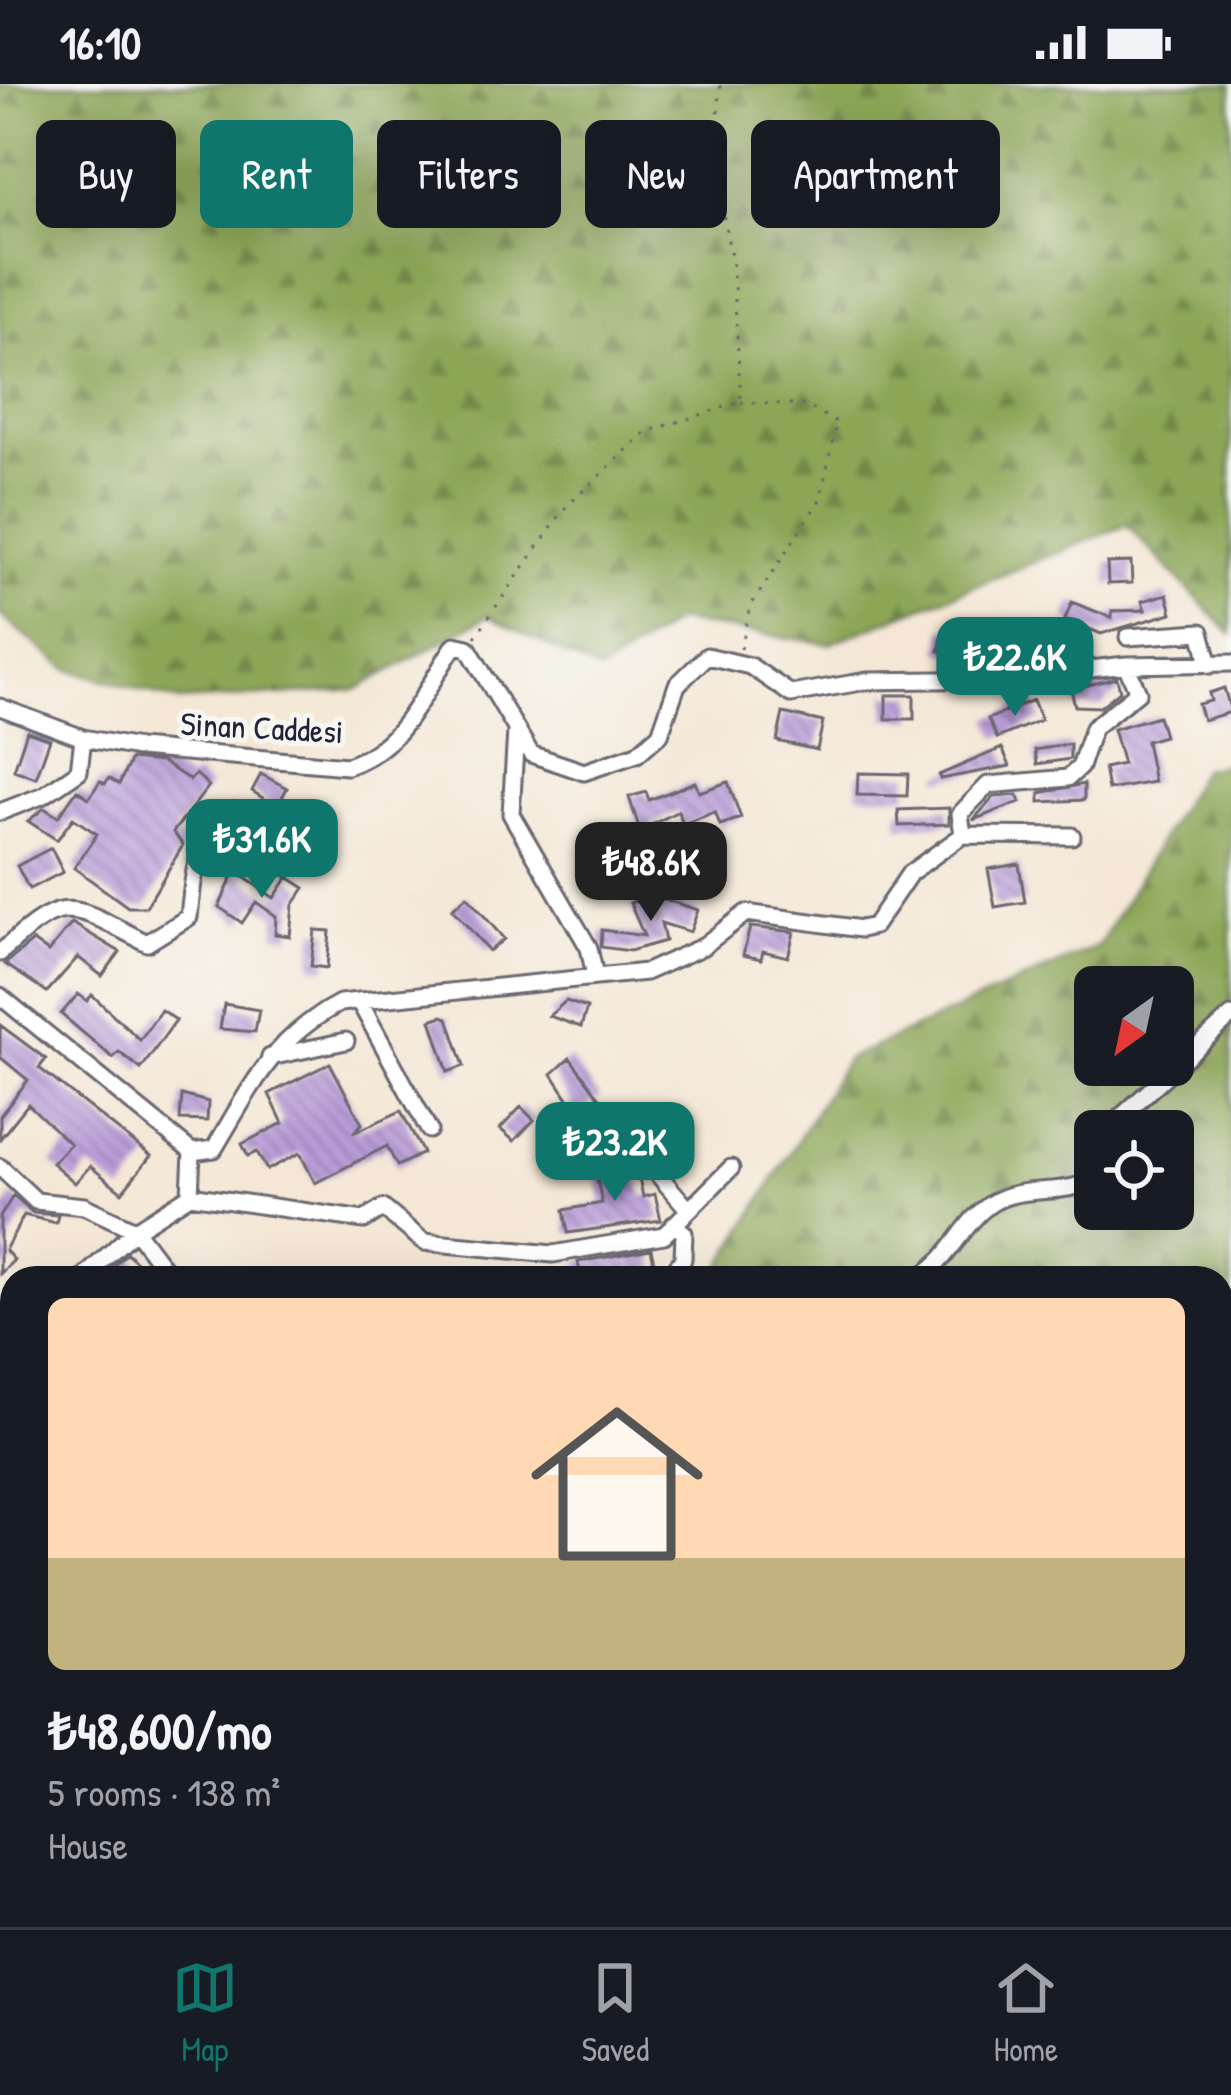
<!DOCTYPE html>
<meta charset="utf-8">
<style>
body{margin:0;font-family:"Patrick Hand",sans-serif;background:#242831;color:#f1f3f6;height:100vh;display:flex;flex-direction:column;font-size:45px;white-space:nowrap}
*{box-sizing:border-box;margin:0}
p{font-size:39px;color:#9ea1a6}
.icon{flex:none;width:66px;height:66px;fill:none;stroke:currentColor;stroke-width:2;stroke-linecap:round;stroke-linejoin:round}
.map{position:relative;flex:1;overflow:hidden}
.drawer{position:absolute;left:0px;top:1182px;width:1233px;height:663px;display:flex;flex-direction:column;background:#171b24;border-radius:36px 36px 0 0;box-shadow:0 12px 48px #0002}
.drawer>*{flex:none}
.top-card{position:absolute;left:36px;top:36px;width:1161px;height:108px;display:flex;gap:24px}
.needle{width:78px;rotate:213deg}
.buttons{position:absolute;left:1074px;top:882px;display:grid;gap:24px}
.buttons a{display:grid;place-items:center;width:120px;height:120px;border-radius:18px;background:#171b24;box-shadow:0 12px 48px #0002;font-size:60px}
.price{position:absolute;translate:-50% -102px;padding:0 27px;border-radius:24px;background:#0f766e;color:#fff;font-size:39px;line-height:78px;filter:drop-shadow(0 3px 6px #0008)}
.price::after{content:'';position:absolute;left:50%;top:72px;width:36px;height:27px;margin-left:-18px;background:inherit;clip-path:polygon(0 0,100% 0,50% 100%)}
.price.current{background:#222;color:#fff}
ul{padding:0;list-style:none}
li{display:grid;align-content:center;gap:24px;height:636px;padding:0 48px}
li+li{border-top:3px solid #363941}
li span{display:grid;place-items:center;height:372px;border-radius:18px;color:#555}
li>.icon{margin-inline-start:auto}
span .icon{width:216px;height:216px;fill:#fffc;stroke-width:1}
li b{font-size:51px}
.pill{padding:0 42px;border-radius:18px;background:#171b24;box-shadow:0 12px 48px #0002;font-size:42px;line-height:108px}
.pill.current{background:#0f766e;color:#fff}
.status{display:flex;justify-content:space-between;align-items:center;height:84px;padding:0 60px;background:#171b24;direction:ltr}
.status svg{height:33px;fill:currentColor}
.tab-bar{display:flex;justify-content:space-around;align-items:center;height:168px;border-top:3px solid #363941;background:#171b24;font-size:33px;color:#9ea1a6}
.tab-bar a{display:grid;justify-items:center;gap:6px}
.tab-bar .current{color:#0f766e}
.map>svg:first-child{display:block}
.forest{fill:url(#forest-firs);stroke:#576449;stroke-width:3;fill-rule:evenodd}
.building{fill:url(#building-back-hatch)}
.lines{fill:none;stroke-linecap:round;stroke-linejoin:round}
.minor-casing{stroke:#6c6771;stroke-width:21}
.path{stroke:#6c6771;stroke-width:3;stroke-dasharray:3 9;stroke-linecap:butt}
.minor{stroke:#fff;stroke-width:15}
.labels{text-anchor:middle;stroke-width:10;stroke-linejoin:round;paint-order:stroke}
.street-label{font-size:33px;fill:#22223b;stroke:#f6f6f2}
</style>
<div class="status"><b>16:10</b><svg viewBox="0 0 49 12"><path d="M0 12V9h3v3zM5 12V6h3v6zM10 12V3h3v9zM15 12V0h3v12zM26 1h20v11H26zM47 4h2v5h-2z"/></svg></div>
<div class="map">
<svg width="1231" height="1843" viewBox="0 0 1231 1843">
<defs>
<pattern id="forest-firs" width="22" height="20" patternUnits="userSpaceOnUse" patternTransform="scale(3)"><rect width="22" height="20" fill="#8ca657"/><path d="M5 1l3.5 6h-7zM16 11l3.5 6h-7z" fill="#728749"/></pattern>
<pattern id="building-back-hatch" width="6" height="6" patternUnits="userSpaceOnUse" patternTransform="scale(3)"><rect width="6" height="6" fill="#b99cd8"/><path d="M-1 5l2 2M0 0l6 6M5-1l2 2" fill="none" stroke="#967fb0"/></pattern>
</defs>
<rect width="100%" height="100%" fill="#f6f6f2"/>
<filter id="ink" filterUnits="userSpaceOnUse"><feTurbulence type="fractalNoise" baseFrequency=".00833" numOctaves="2"/><feDisplacementMap in="SourceGraphic" scale="24" xChannelSelector="R" yChannelSelector="G"/><feConvolveMatrix kernelMatrix="1 2 1 2 8 2 1 2 1" color-interpolation-filters="sRGB"/></filter>
<filter id="wash" filterUnits="userSpaceOnUse"><feTurbulence type="fractalNoise" baseFrequency=".004" numOctaves="4" result="noise"/><feDisplacementMap in="SourceGraphic" scale="48" xChannelSelector="R" yChannelSelector="G"/><feGaussianBlur stdDeviation="2.7" result="paint"/><feColorMatrix in="noise" values="0 0 0 0 0 0 0 0 0 0 0 0 0 0 0 0 0 1.4 0 .05"/><feComposite in="paint" operator="in"/></filter>
<g filter="url(#wash)">
<rect width="100%" height="100%" fill="#f4e7d5"/>
<path class="forest" d="M0 0H1231V550L1127 441 829 560 676 537 600 588 488 532 355 606 179 617 67 585 0 531Z
M1231 679V1481L1221 1492V1194L716 1191 847 975 1099 862 1202 685ZM1095 903H1173V981H1095ZM1095 1047H1173V1125H1095Z
M1221 1654 1231 1673V1843H0V1676L12 1677V1833H1221Z"/>
<g id="blocks">
<path class="building" d="M1131 478 1132 499 1108 500 1107 479Z
M1167 510 1172 529 1101 550 1065 535 1072 518 1112 534V527L1145 526 1142 517Z
M944 545 977 552 972 575 939 567Z
M1117 594 1120 607 1100 623 1075 622 1071 605Z
M1224 604 1231 628 1203 636 1198 620 1211 617 1209 609Z
M886 611H914V635H886Z
M1033 616 1041 636 997 654 988 635Z
M783 629 823 638 817 666 777 657Z
M1158 632 1164 652 1146 657 1154 698 1108 706 1104 684 1123 680 1113 645Z
M27 647 50 655 36 694 14 686Z
M1070 660V675L1037 680 1035 666Z
M1002 664 1010 682 940 695 939 691Z
M131 675 162 678 190 696 196 690 209 702 173 748 183 761 146 823H128L74 784 97 750 73 734 57 756 28 737 44 724 58 733 77 706 89 714 100 697 105 700 109 694 119 700Z
M858 689 908 690 907 712 857 711Z
M261 690 287 704 277 723 252 707Z
M695 698 699 708 728 698 741 734 720 741 715 728 683 740 678 727 640 747 629 713 646 708 649 716Z
M1084 700V716L1040 718V709Z
M1017 711 1020 718 973 736 994 713Z
M949 724V740L899 742 898 726Z
M230 745 251 759 241 776 219 762Z
M51 764 63 788 29 805 17 782Z
M1019 780 1025 818 995 823 988 785Z
M235 787 274 814 288 793 305 804 293 821 290 852 275 850 276 832 256 818 242 839 219 823Z
M651 811 698 826 690 848 661 839 665 857 630 867 601 863 602 846 644 852 630 819Z
M467 812 504 855 489 867 452 825Z
M72 839 120 868 102 892 78 873 47 908 5 880 33 857 48 868Z
M750 843 794 848 788 873 763 867 761 875 743 871Z
M315 846 330 847 327 884 311 882Z
M78 910 87 917 92 911 140 956 161 926 176 936 141 985 119 968 113 974 61 930Z
M566 917 587 924 581 943 549 932Z
M224 920 259 926 255 948 220 945Z
M442 932 448 934 464 982 448 988 431 936Z
M0 941 46 975 39 984 151 1072 122 1108 90 1082 75 1099 52 1079 70 1060 28 1020 0 1055V1032L28 996 0 973Z
M570 974 600 1014 577 1028 552 990Z
M330 979 362 1040 353 1049 401 1027 423 1069 397 1082 387 1062 315 1099 300 1069 267 1086 257 1068 248 1072 242 1060 283 1039 269 1010Z
M182 1011 208 1018 207 1037 180 1036Z
M521 1023 534 1036 514 1057 500 1045Z
M637 1084 643 1113 655 1110 661 1136 568 1149 564 1126 602 1119 596 1091Z
M13 1112 33 1129 58 1131 56 1139 24 1131 5 1166 14 1176 0 1190V1133Z
M651 1165 656 1187 581 1194 578 1178Z
M127 1169 146 1188 140 1194H101Z
M12 1558V1635L0 1630V1559Z"/>
</g>
</g>
<g filter="url(#ink)">
<use href="#blocks" fill-opacity="0" stroke="#6c6771" stroke-width="3"/>
<g class="lines">
<defs>
<path id="minor" d="M1128 553 1201 548 1210 581
M0 623 83 654 138 664 347 682C405 663 422 609 455 561L468 564 531 670 584 688 637 670 660 650 677 601 707 572 750 582 791 610 867 597 1002 595 1126 581 1231 579
M516 647 511 730 589 864 595 892
M0 728 44 711 79 687 83 654
M963 751 960 730 988 701 1068 694 1080 683 1093 644 1138 608 1126 581
M0 869C67 807 70 820 147 859L189 833C194 789 194 755 233 727
M0 912 192 1068
M359 917 429 1046
M270 973 346 957
M1112 1047 1124 1030 1231 932
M555 1050 576 1072 637 1066 688 1125
M192 1068 214 1065C252 1002 273 954 340 919L646 888 702 863 746 829 861 845 874 842 910 789 963 751 1072 752
M0 1083 36 1117 84 1122 135 1146 171 1194
M190 1111 364 1136 383 1124 424 1158 553 1170 664 1151 731 1084
M83 1194 135 1146 190 1111 192 1068
M668 1194 683 1175 684 1149 674 1140
M917 1194C951 1177 961 1139 992 1119 1022 1100 1064 1113 1095 1095
M0 1272 12 1260
M0 1307 12 1316
M0 1466 12 1444
M0 1540H12"/>
</defs>
<use href="#minor" class="minor-casing"/>
<path class="path" d="M475 553 565 424 646 348 741 318 733 184 713 73 721 0
M741 565 750 523 820 416 837 338 804 321 741 318"/>
<use href="#minor" class="minor"/>
</g>
</g>
<g class="labels">
<g class="street-label">
<text transform="translate(262 643) rotate(3)" y="12">Sinan Caddesi</text>
</g>
</g>
</svg>
<div class="buttons">
<a><svg class="needle" viewBox="-14 -14 28 28"><path d="M0-13l5 13h-10z" fill="#e53935"/><path d="M0 13l5-13h-10z" fill="#9ea1a6"/></svg></a>
<a><svg class="icon" aria-label="locate" viewBox="0 0 24 24"><circle cx="12" cy="12" r="6"/><path d="M12 2v4M12 18v4M2 12h4M18 12h4"/></svg></a>
</div>
<b class="price" style="left:1015px;top:635px">₺22.6K</b>
<b class="price" style="left:262px;top:817px">₺31.6K</b>
<b class="price current" style="left:651px;top:840px">₺48.6K</b>
<b class="price" style="left:615px;top:1120px">₺23.2K</b>
<div class="top-card">
<a class="pill">Buy</a>
<a class="pill current">Rent</a>
<a class="pill">Filters</a>
<a class="pill">New</a>
<a class="pill">Apartment</a>
</div>
<section class="drawer">
<ul>
<li><span style="background:linear-gradient(#ffd9b3 70%,#c2b280 0)"><svg class="icon" aria-label="home" viewBox="0 0 24 24"><path d="M3 11l9-7 9 7M6 9v11h12V9"/></svg></span><div><b>₺48,600/mo</b><p>5 rooms · 138 m²</p><p>House</p></div></li>
</ul>
</section>
</div>
<nav class="tab-bar">
<a class="current"><svg class="icon" aria-label="map" viewBox="0 0 24 24"><path d="M3 6l6-2 6 2 6-2v14l-6 2-6-2-6 2zM9 4v14M15 6v14"/></svg>Map</a>
<a><svg class="icon" aria-label="saved" viewBox="0 0 24 24"><path d="M7 4h10v16l-5-4-5 4z"/></svg>Saved</a>
<a><svg class="icon" aria-label="home" viewBox="0 0 24 24"><path d="M3 11l9-7 9 7M6 9v11h12V9"/></svg>Home</a>
</nav>
